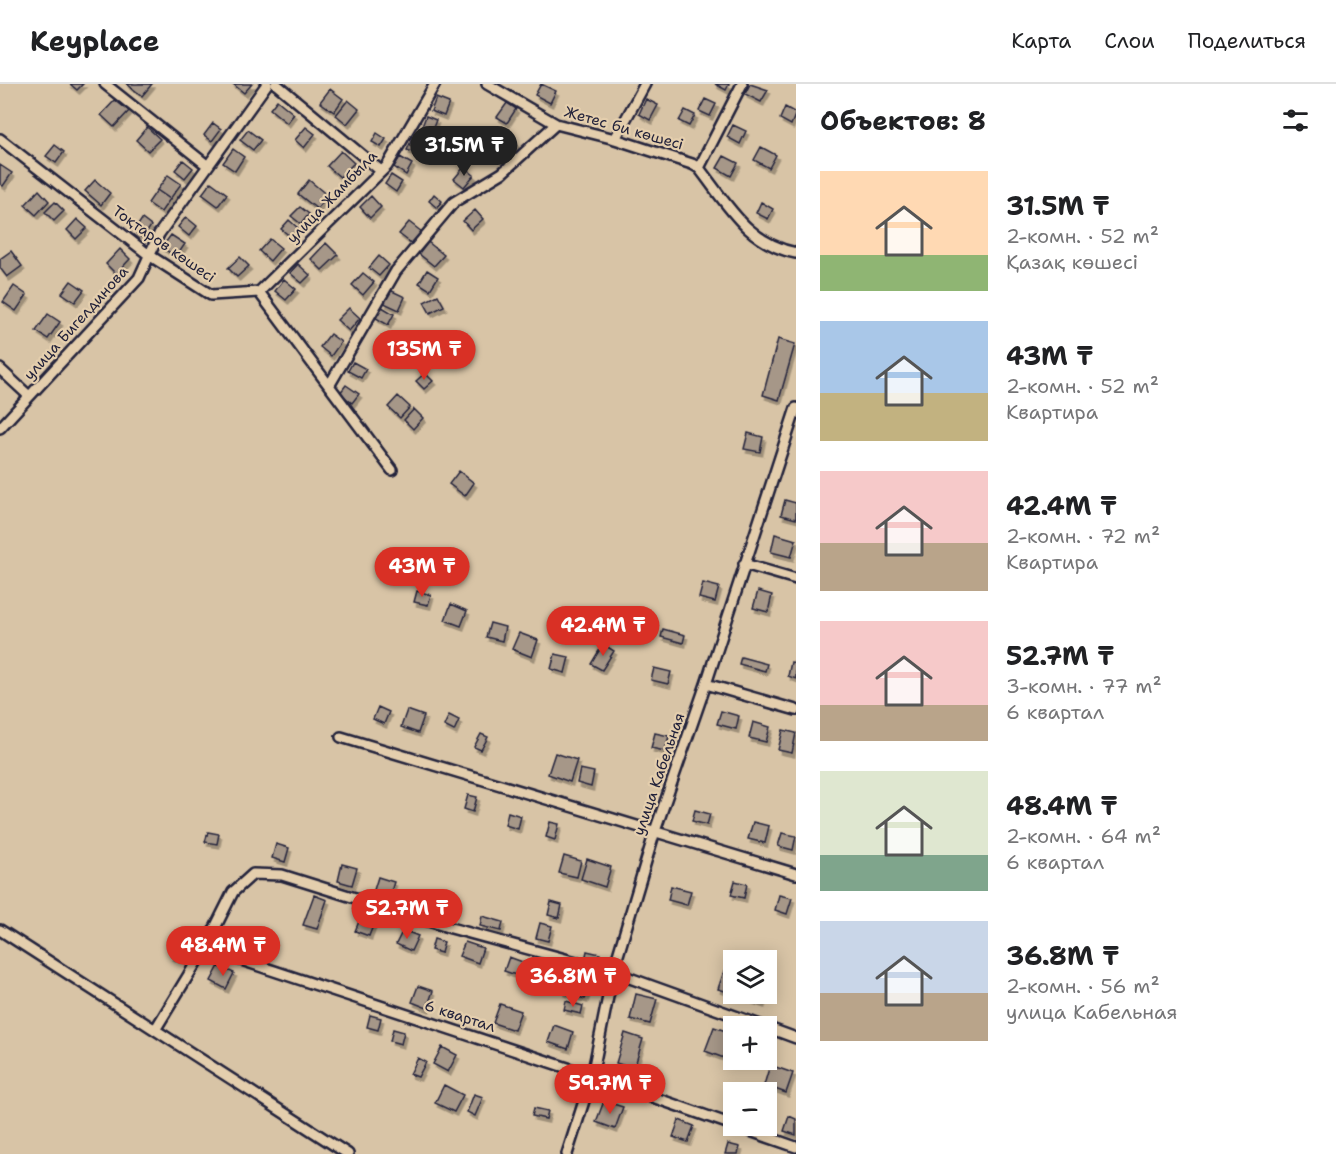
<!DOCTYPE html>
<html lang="ru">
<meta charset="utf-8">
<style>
body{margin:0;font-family:"Shantell Sans",sans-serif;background:#f6f6f6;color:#202124;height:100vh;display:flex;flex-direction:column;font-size:22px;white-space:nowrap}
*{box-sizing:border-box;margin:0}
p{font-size:20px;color:#757577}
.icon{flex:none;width:33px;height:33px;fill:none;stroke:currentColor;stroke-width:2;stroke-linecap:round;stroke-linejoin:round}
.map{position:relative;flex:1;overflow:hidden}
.details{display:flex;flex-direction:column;background:#fff;width:540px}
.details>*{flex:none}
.controls{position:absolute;left:723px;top:866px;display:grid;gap:12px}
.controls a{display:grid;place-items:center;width:54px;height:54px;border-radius:0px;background:#fff;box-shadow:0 3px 15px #0003;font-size:30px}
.price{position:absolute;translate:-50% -51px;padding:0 14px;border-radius:21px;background:#d93025;color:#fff;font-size:20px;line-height:39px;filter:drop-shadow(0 2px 3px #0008)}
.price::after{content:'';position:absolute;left:50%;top:36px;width:18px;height:14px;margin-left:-9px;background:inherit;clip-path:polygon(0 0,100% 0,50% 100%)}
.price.selected{background:#222;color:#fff}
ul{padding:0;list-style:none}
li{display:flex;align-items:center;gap:18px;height:150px;padding:0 24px}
li span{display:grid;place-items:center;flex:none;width:168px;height:120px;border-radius:0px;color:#555}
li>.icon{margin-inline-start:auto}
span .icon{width:72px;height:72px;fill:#fffc;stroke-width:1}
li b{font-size:26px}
h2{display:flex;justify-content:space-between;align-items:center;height:72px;padding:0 24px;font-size:26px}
header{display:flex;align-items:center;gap:36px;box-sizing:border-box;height:84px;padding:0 30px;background:#fff;border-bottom:2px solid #e0e0e0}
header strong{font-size:28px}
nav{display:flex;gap:33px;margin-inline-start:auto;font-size:21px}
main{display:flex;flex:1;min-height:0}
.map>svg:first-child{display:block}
.building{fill:#a69788;stroke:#22223b;stroke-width:1.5;filter:url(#shadow)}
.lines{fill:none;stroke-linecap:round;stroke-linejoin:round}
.street-casing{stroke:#22223b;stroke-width:14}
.street{stroke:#e4cead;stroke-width:9}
.labels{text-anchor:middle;stroke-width:4.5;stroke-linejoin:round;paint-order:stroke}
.street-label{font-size:15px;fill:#22223b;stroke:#e4cead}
</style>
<header>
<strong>Keyplace</strong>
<nav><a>Карта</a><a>Слои</a><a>Поделиться</a></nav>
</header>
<main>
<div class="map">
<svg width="796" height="1070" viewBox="0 0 796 1070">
<defs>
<filter id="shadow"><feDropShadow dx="2.5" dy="4" stdDeviation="0" flood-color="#0004"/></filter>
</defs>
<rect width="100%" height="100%" fill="#d8c4a6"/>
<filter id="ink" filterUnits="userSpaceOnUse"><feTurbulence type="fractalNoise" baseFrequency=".0167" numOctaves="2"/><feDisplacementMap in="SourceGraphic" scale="12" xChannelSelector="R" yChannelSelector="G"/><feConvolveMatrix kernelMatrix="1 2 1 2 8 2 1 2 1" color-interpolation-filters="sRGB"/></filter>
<g filter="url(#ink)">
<path class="building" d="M70 0H83L77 6Z
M127 0H152L142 12Z
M233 0H252L244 9Z
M541 0 556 7 550 19 535 11Z
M715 0H729L726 6Z
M750 0 768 6 761 18 745 10Z
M330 5 343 15 334 28 320 18Z
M436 14 449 19 444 32 431 27Z
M116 15 129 27 114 43 101 31Z
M646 15 658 21 650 36 639 30Z
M705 15 716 20 710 32 699 27Z
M277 16 294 30 287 39 270 25Z
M348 16 359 25 347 40 336 31Z
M507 19 516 25 507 39 497 33Z
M785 23 796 29 791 41 780 35Z
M685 26 695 31 689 42 679 37Z
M426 32 436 36 431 49 421 45Z
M213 39 221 45 212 57 204 51Z
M733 41 746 47 740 60 727 53Z
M147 43 160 55 148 67 136 56Z
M306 43 315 50 304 64 295 56Z
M248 46 261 56 253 66 240 56Z
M470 47 482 54 476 64 464 58Z
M377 49 386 55 381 63 372 58Z
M505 49 517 60 510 68 497 57Z
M413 53 426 58 421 71 407 66Z
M55 61 64 68 56 79 46 72Z
M761 63 776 71 769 84 754 76Z
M233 65 244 73 235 87 223 79Z
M341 67 354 79 340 93 327 82Z
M724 72 738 79 731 92 717 84Z
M400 73 412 80 406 91 394 83Z
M183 76 193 84 185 94 175 86Z
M0 81 12 89 3 102 0 100Z
M464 83 474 91 464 103 454 95Z
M168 91 181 100 170 115 157 106Z
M391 91 402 98 396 108 385 100Z
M95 96 110 109 101 121 85 107Z
M309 96 328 112 317 125 298 110Z
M211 98 227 110 218 122 202 110Z
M39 106 49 117 36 131 25 121Z
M157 106 170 115 161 128 148 119Z
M434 110 442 117 437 124 429 117Z
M371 112 381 123 370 134 360 123Z
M55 118 64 127 54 137 45 128Z
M761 118 773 125 768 135 756 129Z
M300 123 309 130 301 140 291 132Z
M475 126 483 135 471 146 463 137Z
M186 133 197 142 189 152 178 143Z
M77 135 87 144 76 155 67 146Z
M142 135 151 142 143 154 134 147Z
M289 136 298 144 291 153 281 145Z
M409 138 422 148 412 160 399 150Z
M171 151 185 160 176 173 162 163Z
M270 155 281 164 270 177 259 167Z
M428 158 444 171 434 182 419 170Z
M326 159 338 171 322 186 311 175Z
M120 165 130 175 116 190 106 180Z
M11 167 22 182 7 193 0 184V175Z
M379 172 389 181 379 192 369 184Z
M240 173 249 182 237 193 228 184Z
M298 180 310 191 302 199 290 189Z
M427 186 438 193 430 206 419 199Z
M363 189 374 198 363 211 352 201Z
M284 195 296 205 286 216 275 207Z
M71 197 84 206 75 218 62 209Z
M14 202 27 211 16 227 3 218Z
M390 206 405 213 399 226 384 219Z
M438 211 444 222 430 229 424 218Z
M382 223 394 230 388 241 376 234Z
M349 224 360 234 349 247 337 236Z
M48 230 60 238 48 255 36 247Z
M330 250 341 258 331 272 320 263Z
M778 255 795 260 779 316 763 311Z
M353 278 366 285 361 294 348 287Z
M425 289 433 297 424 305 416 297Z
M346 301 359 310 352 319 340 309Z
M398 312 410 323 400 334 388 323Z
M414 325 423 334 413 345 404 336Z
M748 349 763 353 760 368 744 365Z
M459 387 474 399 465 412 449 400Z
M785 416 796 419V435L781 431Z
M775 450 796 456 791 473 771 468Z
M703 499 719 503 715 518 699 514Z
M417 507 431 511 428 521 414 518Z
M758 507 772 511 768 528 753 524Z
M451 520 467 527 461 542 445 536Z
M490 539 505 543 502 557 486 553Z
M663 545 685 551 683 559 661 553Z
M519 549 538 556 532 573 512 565Z
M603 560 614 567 602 586 591 580Z
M555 570 569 573 565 589 551 585Z
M741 573 767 580 765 587 739 580Z
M791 578 796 579V595L788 592Z
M654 584 671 588 668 600 651 596Z
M378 623 389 628 384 640 373 635Z
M407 626 424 632 418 649 401 643Z
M721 627 739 632 736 645 717 640Z
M449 631 459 636 454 647 444 642Z
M753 638 770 643 766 658 749 654Z
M783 646 796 649 792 669 778 666Z
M655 649 669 652 665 667 651 664Z
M481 650 488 653 481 666 474 663Z
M555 669 577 676 570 698 548 690Z
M580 685 594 688 591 703 577 699Z
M468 711 477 713 473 728 464 725Z
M695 726 710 730 707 741 692 737Z
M508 728 521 732 518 745 505 741Z
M550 738 559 740 555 756 546 753Z
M753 738 769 742 765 759 748 755Z
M208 748 219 750 217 760 205 758Z
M782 749 796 752 793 766 778 762Z
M276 760 289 764 285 778 272 774Z
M564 772 581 777 577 793 559 789Z
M587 775 611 783 605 803 581 795Z
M342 780 357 784 352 801 338 797Z
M378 793 394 798 389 814 373 809Z
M735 797 747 800 744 814 731 811Z
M671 802 691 807 687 821 668 816Z
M314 811 327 816 317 845 303 841Z
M779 811 792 814 787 830 775 826Z
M434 816 448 820 444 832 431 828Z
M551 818 562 821 559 834 548 831Z
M363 828 376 834 369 852 355 847Z
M482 832 503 838 501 847 480 842Z
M540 839 552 842 548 857 536 854Z
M403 846 418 852 411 867 396 860Z
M434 855 444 858 441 869 431 866Z
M465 858 483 864 478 879 459 872Z
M175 862 182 865 178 875 171 872Z
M587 867 600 870 598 879 585 876Z
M509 873 539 884 534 897 504 887Z
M219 882 234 889 226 905 211 897Z
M724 887 734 890 732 909 718 905Z
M568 891 591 899 585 915 562 908Z
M418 902 433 907 427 924 412 918Z
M747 909H766L762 920 745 914Z
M636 910 657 915 650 940 630 935Z
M566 917 583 922 581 930 564 926Z
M500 920 521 927 514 946 493 939Z
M370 931 381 934 378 946 367 943Z
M554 941 573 948 568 965 548 958Z
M714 943 732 949 724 974 705 967Z
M393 945 404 948 401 960 390 957Z
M625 949 643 955 634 985 616 979Z
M442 963 457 971 448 988 433 980Z
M418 974 426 978 418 993 410 990Z
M770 981 793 989 786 1009 764 1001Z
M444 1001 463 1011 454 1028 435 1019Z
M474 1010 483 1013 475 1032 467 1028Z
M734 1010V1024L729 1023Z
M604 1017 623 1023 615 1045 596 1038Z
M534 1024 548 1027 546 1035 532 1032Z
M789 1032 796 1035V1051L784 1047Z
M679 1036 694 1042 688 1058 673 1053Z
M728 1060 740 1063 738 1070H725Z"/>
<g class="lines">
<defs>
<path id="street" d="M105 0 208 82
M276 0 381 87
M487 0 556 40 615 55 692 80 699 84C727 120 748 160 796 169
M0 55 149 171 211 211 259 208 392 386
M615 55 645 0
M699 84 742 0
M259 208 387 82 435 0
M0 285 29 312
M329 302 396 187 454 118 502 89 556 40
M0 344 139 194 159 150 267 0
M744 480 796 495
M706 600 796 626
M341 653 796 790
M0 846 348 1070
M205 864 233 808 253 790 282 791 451 844 613 888 763 942
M766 943 796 954
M155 946 205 864 592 992 796 1063
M567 1070 592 992 613 888 655 747 706 600 796 324"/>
</defs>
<use href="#street" class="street-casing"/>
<use href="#street" class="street"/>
</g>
</g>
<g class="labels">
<g class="street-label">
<text transform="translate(624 44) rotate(16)" y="5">Жетес би көшесі</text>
<text transform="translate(332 113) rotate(-46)" y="5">улица Жамбыла</text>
<text transform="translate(164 160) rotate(35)" y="5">Тоқтаров көшесі</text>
<text transform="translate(76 239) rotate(-48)" y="5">улица Бигелдинова</text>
<text transform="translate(659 690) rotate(-71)" y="5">улица Кабельная</text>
<text transform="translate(460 932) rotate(18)" y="5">6 квартал</text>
</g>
</g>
</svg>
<div class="controls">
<a><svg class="icon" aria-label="layers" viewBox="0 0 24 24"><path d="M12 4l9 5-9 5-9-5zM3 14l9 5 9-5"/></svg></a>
<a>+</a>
<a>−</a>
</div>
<b class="price selected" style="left:464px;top:93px">31.5M ₸</b>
<b class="price" style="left:424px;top:297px">135M ₸</b>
<b class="price" style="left:422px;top:514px">43M ₸</b>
<b class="price" style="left:603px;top:573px">42.4M ₸</b>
<b class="price" style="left:407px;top:856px">52.7M ₸</b>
<b class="price" style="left:223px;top:893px">48.4M ₸</b>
<b class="price" style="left:573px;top:924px">36.8M ₸</b>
<b class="price" style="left:610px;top:1031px">59.7M ₸</b>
</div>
<section class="details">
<h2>Объектов: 8<svg class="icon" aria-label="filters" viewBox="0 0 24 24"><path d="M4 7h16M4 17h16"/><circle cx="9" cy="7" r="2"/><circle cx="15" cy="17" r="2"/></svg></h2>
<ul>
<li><span style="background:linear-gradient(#ffd9b3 70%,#8fb573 0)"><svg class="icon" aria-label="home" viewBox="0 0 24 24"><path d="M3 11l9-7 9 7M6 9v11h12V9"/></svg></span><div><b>31.5M ₸</b><p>2-комн. · 52 m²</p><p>Қазақ көшесі</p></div></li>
<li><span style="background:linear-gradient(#a9c7e8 60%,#c2b280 0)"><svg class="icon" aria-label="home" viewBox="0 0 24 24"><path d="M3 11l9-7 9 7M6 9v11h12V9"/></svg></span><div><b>43M ₸</b><p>2-комн. · 52 m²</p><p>Квартира</p></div></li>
<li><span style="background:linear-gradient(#f6c9c9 60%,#b9a48a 0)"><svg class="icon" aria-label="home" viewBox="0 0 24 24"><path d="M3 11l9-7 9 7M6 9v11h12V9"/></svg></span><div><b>42.4M ₸</b><p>2-комн. · 72 m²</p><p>Квартира</p></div></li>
<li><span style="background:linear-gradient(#f6c9c9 70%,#b9a48a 0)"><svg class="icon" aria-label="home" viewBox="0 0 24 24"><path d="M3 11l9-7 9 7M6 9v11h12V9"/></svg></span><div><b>52.7M ₸</b><p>3-комн. · 77 m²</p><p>6 квартал</p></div></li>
<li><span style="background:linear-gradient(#dfe7d0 70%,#7fa58c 0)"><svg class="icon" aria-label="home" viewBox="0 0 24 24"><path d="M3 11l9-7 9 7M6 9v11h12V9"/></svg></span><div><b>48.4M ₸</b><p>2-комн. · 64 m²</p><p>6 квартал</p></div></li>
<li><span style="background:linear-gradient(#c9d6e8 60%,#b9a48a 0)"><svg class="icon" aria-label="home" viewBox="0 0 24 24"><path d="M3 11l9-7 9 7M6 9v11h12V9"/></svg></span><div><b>36.8M ₸</b><p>2-комн. · 56 m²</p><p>улица Кабельная</p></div></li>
</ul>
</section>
</main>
